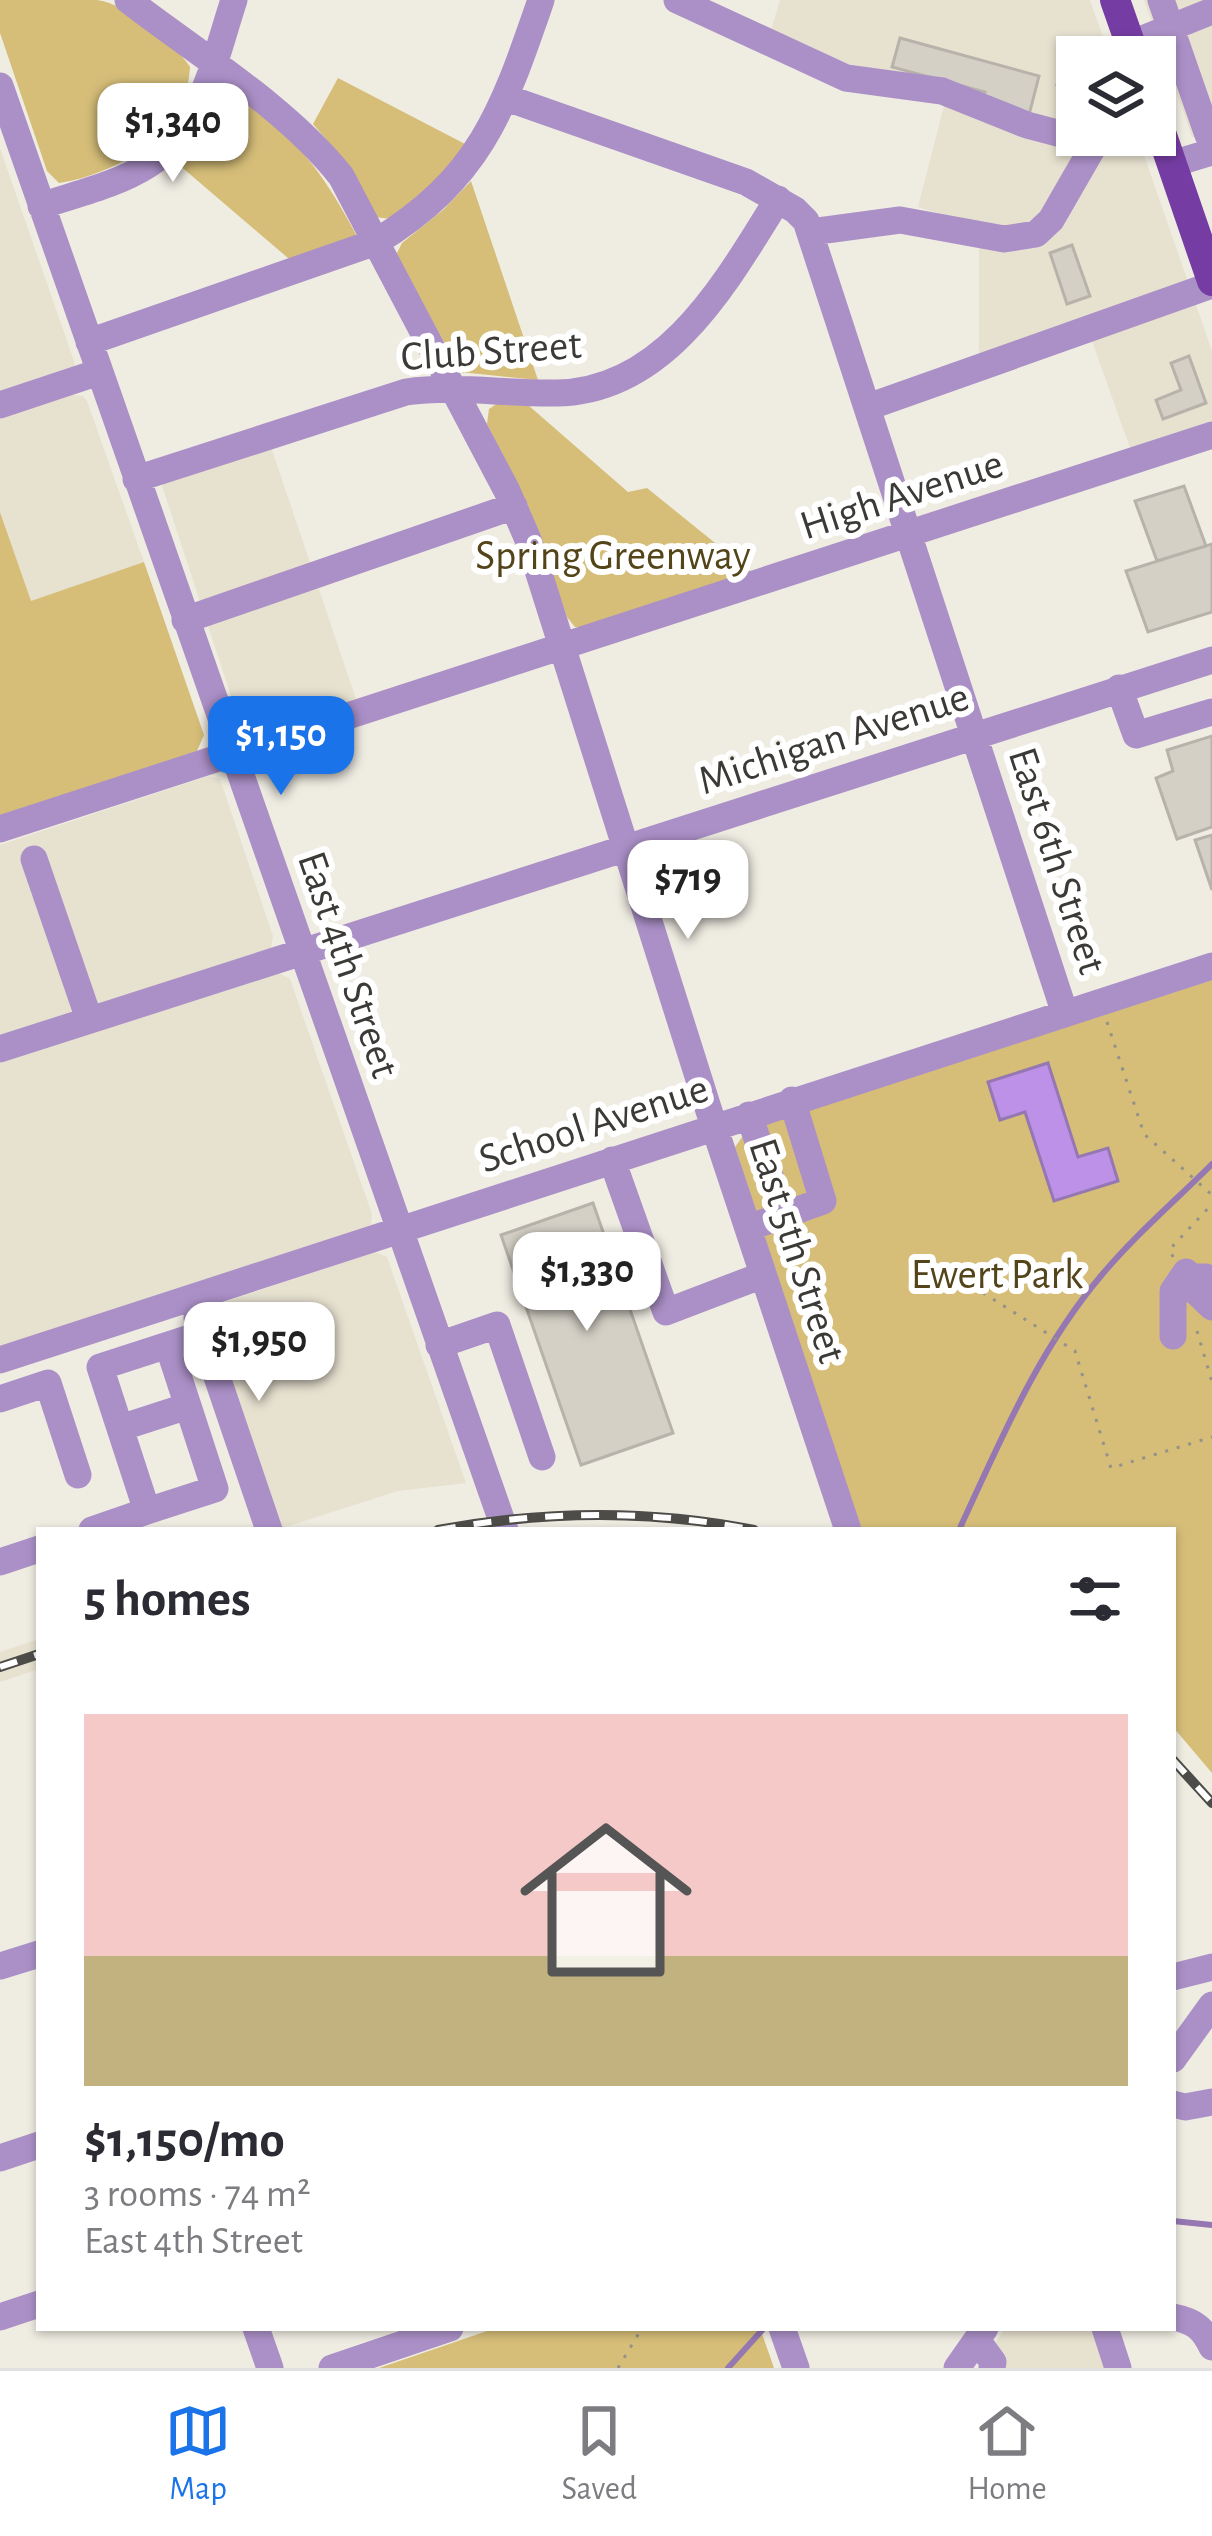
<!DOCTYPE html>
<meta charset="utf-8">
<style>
body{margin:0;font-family:"Alegreya Sans",sans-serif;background:#f2f2f3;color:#2b2b33;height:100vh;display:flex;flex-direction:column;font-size:45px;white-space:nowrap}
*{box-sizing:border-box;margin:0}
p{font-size:39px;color:#7c7c81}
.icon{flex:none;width:66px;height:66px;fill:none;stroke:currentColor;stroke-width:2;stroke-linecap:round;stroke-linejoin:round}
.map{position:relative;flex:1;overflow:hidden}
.drawer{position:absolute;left:36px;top:1527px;width:1140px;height:804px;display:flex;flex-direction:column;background:#fff;border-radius:0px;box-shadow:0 3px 9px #0004}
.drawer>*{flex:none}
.tools{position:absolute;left:1056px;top:36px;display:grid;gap:24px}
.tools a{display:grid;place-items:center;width:120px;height:120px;border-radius:0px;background:#fff;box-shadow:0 3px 9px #0004;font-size:60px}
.price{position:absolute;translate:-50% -102px;padding:0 27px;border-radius:24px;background:#fff;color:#222;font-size:39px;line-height:78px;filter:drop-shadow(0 3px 6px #0008)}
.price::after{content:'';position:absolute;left:50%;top:72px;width:36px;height:27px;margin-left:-18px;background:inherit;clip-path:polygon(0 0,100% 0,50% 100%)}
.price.on{background:#1a73e8;color:#fff}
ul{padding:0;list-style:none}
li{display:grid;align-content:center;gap:24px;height:636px;padding:0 48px}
li span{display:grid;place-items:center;height:372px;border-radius:0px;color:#555}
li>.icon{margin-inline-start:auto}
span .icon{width:216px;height:216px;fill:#fffc;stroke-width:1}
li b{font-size:51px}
h2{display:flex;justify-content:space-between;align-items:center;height:144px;padding:0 48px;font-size:51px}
.tabs{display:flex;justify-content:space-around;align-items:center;height:168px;border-top:3px solid #e1e1e2;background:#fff;font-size:33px;color:#7c7c81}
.tabs a{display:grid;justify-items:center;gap:6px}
.tabs .on{color:#1a73e8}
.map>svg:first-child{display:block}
.built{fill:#e7e1d0}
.green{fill:#d6be79}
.water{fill:#bc91e7;stroke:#9577b2;stroke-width:3}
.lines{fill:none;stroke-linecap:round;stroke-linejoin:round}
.stream{stroke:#9577b2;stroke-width:6}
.building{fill:#d4d0c6;stroke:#b7b3aa;stroke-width:3}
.path{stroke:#93918a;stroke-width:3;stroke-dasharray:3 9;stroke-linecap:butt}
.minor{stroke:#ab90c7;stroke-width:27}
.major{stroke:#753da3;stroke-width:30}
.rail-casing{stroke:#4d4c48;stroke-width:10}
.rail{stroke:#fff;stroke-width:6;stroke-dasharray:18;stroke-linecap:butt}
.labels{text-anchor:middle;stroke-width:12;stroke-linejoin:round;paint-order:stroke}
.street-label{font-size:42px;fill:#3b3a36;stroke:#fff}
.park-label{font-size:42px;fill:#534419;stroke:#fff}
</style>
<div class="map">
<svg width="1212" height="2368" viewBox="0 0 1212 2368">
<rect width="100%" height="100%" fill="#efece2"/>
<path class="built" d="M780 0H1090L1110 57H1077V135H1089L1036 224 981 227 918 207 946 98 766 47Z
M1144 0H1212V139L1192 137Z
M1111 135H1137L1212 351V423L1130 448 1086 324 979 360V247L1012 251 1036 247Z
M0 148 75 364 72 369 0 396Z
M73 395 83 396 87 401 144 562 31 602 0 512V418Z
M270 444 357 702 253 734 241 726 162 486 166 480Z
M208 776 220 779 273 936 271 949 0 1042V845Z
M279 973 290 979 372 1214 371 1225 0 1348V1063Z
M375 1252 387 1257 466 1483 398 1491 279 1529 205 1315 207 1308Z
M39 1639V1669L0 1682V1652Z
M1005 2328H1094L1107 2368H980Z"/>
<path class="green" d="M0 0C32 0 66 0 97 0 125 3 176 44 190 67 187 133 118 174 59 183L47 171 0 33Z
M338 78 467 145 440 179 391 219 375 217 343 159 313 124Z
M229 89C299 141 319 165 360 242L295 264 171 158 219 90Z
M471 181 538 380 460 372 400 263 397 253 402 243 444 209Z
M498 403 528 405 628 492 647 488 751 572 585 627H575L567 617 530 511 487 424 489 409Z
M0 512 31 601 144 562 204 735 197 751 0 820Z
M1212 980V1773L1173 1727V1530H856L735 1147 748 1129Z
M496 2328H760L774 2368H379Z"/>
<path class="water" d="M1048 1063 1078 1157 1108 1148 1118 1181 1054 1201 1025 1112 1000 1120 988 1082Z"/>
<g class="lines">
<path class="stream" d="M959 1530C1000 1442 1037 1352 1100 1277 1133 1237 1175 1201 1212 1164
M1173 2221 1212 2225
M728 2368 764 2328"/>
</g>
<path class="building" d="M900 38 1039 76 1029 115 982 102 985 92 892 67Z
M1077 78V107L1067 111 1057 85Z
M1072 245 1090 296 1067 304 1050 253Z
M1189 356 1206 403 1163 419 1156 400 1181 390 1171 363Z
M1184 486 1206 546 1157 561 1135 501Z
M1212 544V612L1148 632 1126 571Z
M1212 736V827L1177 839 1156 778 1173 771 1167 750Z
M1212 835V890L1195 840Z
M593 1203 673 1433 581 1465 501 1235Z"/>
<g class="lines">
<path class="path" d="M1107 1022 1144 1134 1212 1195
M1173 1257 1170 1249 1212 1204
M939 1275 966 1282 1075 1351 1111 1468 1212 1437
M1197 1331 1212 1382
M618 2368 642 2328"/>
<path class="minor" d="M128 0C198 54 286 107 341 176L507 491 529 542 709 1111 848 1530
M677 0 846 78 942 91 1027 125 1095 143
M1161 0 1208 135 1212 133
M1130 44 1212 11
M0 86 505 1530
M507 98 746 182 795 210 806 221 1065 1014
M1172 164 1212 152
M41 206C76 194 117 185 148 165 202 131 215 57 234 0
M811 232 900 220 1004 239 1036 234 1051 220 1100 135
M89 342 376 242C481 178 503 110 541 0
M0 405 99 372
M868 407 1212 285
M136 479 406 392C456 385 505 394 556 393 666 392 727 281 778 199
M185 620 514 506
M1119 688 1136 735 1212 712
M0 829 1212 435
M34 859 89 1019
M0 1049 1212 660
M749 1115 783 1214
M612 1160 666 1312 763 1275
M748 1228 823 1201 792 1100
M1212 1282 1206 1277H1192L1193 1289 1212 1307
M197 1318 269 1530
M1173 1336V1291L1186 1272 1192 1277
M168 1345 188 1406
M439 1345 497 1325 542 1457
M0 1360 1212 966
M0 1399 48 1383 78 1475
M120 1428 188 1406 215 1489 147 1511
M92 1530 147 1511 100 1367 202 1334
M0 1562 39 1549
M0 1966 39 1954
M1173 1977 1212 1967
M1173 2059 1212 2005
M1173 2104 1185 2107 1212 2102
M0 2158 39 2145
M0 2317 39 2304
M1173 2317C1194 2321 1203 2328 1212 2347
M256 2328 270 2368
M782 2328 796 2368
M1105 2328 1118 2368
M977 2340 993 2362 992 2368
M332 2368 450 2328
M957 2368 985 2328"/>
<path class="major" d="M1115 0 1135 57
M1155 115 1212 281"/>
<defs>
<path id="rail" d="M438 1530C542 1511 649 1509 754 1530
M0 1667 39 1654
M1173 1760 1212 1803"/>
</defs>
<use href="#rail" class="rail-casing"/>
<use href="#rail" class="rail"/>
</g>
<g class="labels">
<g class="street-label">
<text transform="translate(491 349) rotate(-4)" y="15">Club Street</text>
<text transform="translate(901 493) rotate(-18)" y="15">High Avenue</text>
<text transform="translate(833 737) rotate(-18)" y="15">Michigan Avenue</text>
<text transform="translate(1059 860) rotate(72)" y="15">East 6th Street</text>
<text transform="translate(350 964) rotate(71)" y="15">East 4th Street</text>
<text transform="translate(593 1122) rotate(-18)" y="15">School Avenue</text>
<text transform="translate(799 1250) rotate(72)" y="15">East 5th Street</text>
</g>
<g class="park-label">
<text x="613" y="569">Spring Greenway</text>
<text x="997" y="1288">Ewert Park</text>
</g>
</g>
</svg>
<div class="tools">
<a><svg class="icon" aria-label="layers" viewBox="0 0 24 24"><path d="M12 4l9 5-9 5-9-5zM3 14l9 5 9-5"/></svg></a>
</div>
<b class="price" style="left:173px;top:185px">$1,340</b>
<b class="price on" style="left:281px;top:798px">$1,150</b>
<b class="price" style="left:688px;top:942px">$719</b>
<b class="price" style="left:587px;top:1334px">$1,330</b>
<b class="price" style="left:259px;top:1404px">$1,950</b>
<section class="drawer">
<h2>5 homes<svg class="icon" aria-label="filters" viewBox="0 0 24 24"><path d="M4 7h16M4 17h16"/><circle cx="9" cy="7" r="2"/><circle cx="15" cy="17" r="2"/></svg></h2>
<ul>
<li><span style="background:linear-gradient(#f6c9c9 65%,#c2b280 0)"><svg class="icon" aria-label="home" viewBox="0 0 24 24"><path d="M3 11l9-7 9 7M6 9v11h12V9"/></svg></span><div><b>$1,150/mo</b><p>3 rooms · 74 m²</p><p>East 4th Street</p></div></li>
</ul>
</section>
</div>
<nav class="tabs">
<a class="on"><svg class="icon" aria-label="map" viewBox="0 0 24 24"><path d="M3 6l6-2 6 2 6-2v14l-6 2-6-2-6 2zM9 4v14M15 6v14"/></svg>Map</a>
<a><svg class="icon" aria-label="saved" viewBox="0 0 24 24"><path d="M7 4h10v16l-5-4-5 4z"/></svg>Saved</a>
<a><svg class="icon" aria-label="home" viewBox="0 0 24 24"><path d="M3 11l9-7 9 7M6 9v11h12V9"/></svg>Home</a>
</nav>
